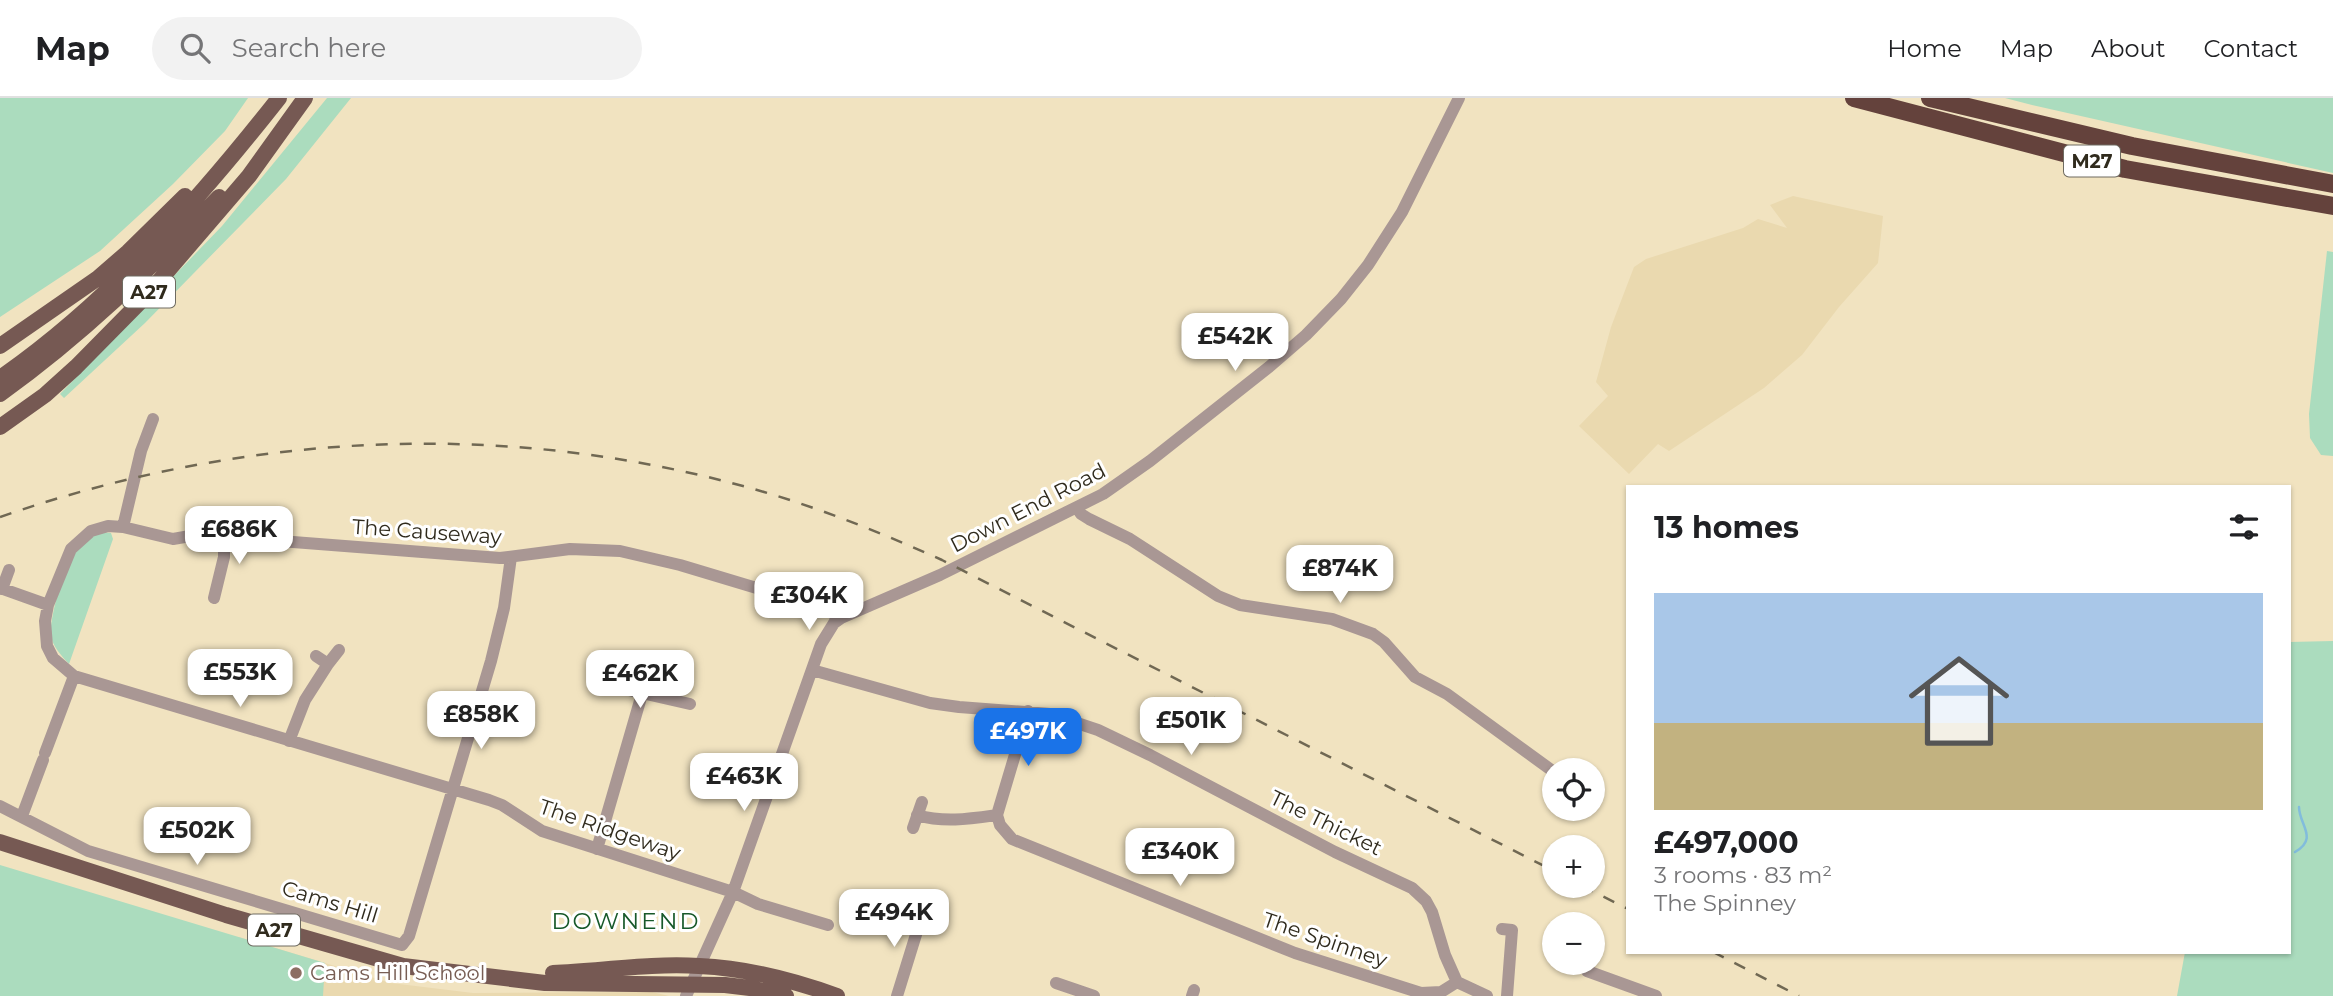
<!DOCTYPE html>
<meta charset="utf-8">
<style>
body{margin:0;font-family:Montserrat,sans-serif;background:#f2f2f2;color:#202124;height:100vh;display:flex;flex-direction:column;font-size:26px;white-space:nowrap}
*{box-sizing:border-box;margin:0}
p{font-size:23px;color:#757577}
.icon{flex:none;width:38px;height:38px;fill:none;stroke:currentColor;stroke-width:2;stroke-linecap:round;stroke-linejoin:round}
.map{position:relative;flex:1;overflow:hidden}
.side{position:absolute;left:1626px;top:387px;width:665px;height:469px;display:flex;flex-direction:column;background:#fff;border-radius:0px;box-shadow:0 2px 5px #0004}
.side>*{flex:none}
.tools{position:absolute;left:1542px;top:660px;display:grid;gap:14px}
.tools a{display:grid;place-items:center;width:63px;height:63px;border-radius:50%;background:#fff;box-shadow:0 2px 5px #0004;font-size:35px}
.price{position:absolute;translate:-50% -60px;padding:0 16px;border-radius:14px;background:#fff;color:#222;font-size:23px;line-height:46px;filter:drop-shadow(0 2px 4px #0008)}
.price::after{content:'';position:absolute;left:50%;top:42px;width:21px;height:16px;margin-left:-10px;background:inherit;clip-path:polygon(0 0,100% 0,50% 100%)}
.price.selected{background:#1a73e8;color:#fff}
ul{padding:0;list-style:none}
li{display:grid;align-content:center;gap:14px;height:371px;padding:0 28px}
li+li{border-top:2px solid #e0e0e0}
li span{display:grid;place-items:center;height:217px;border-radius:0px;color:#555}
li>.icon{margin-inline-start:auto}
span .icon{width:126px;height:126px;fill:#fffc;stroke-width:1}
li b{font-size:30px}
h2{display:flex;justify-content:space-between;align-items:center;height:84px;padding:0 28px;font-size:30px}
header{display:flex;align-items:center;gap:42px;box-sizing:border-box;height:98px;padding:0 35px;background:#fff;border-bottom:2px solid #e0e0e0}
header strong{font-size:33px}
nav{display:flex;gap:38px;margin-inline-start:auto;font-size:24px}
.search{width:490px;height:63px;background:#f2f2f2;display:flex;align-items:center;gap:18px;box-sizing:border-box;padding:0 24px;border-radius:38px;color:#757577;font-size:26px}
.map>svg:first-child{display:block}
.built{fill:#ead9af}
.green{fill:#abdcbe}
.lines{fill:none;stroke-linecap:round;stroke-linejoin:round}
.stream{stroke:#82bcdc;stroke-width:2.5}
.minor{stroke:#a99794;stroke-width:12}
.major{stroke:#765953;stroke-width:16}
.highway{stroke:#64423c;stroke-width:18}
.rail{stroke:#706853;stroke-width:2.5;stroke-dasharray:12 12;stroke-linecap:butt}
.education-dot{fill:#8d6e63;stroke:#fff;stroke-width:2.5}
.labels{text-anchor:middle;stroke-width:6;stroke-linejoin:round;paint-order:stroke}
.shield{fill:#fff;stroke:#6e6b61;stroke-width:2}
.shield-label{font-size:19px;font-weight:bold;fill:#302b1d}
.street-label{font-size:21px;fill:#302b1d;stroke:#fff}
.education-label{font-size:21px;fill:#785e54;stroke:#fff;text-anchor:start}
.neighbourhood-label{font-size:23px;letter-spacing:2px;fill:#18592a;stroke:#fff}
</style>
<header>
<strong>Map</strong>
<div class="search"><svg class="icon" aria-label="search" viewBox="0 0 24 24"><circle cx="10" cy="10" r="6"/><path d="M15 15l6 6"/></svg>Search here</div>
<nav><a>Home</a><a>Map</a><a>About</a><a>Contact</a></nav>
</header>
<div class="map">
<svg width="2333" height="898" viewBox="0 0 2333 898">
<rect width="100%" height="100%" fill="#f1e3c0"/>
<path class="built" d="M1793 98 1883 118 1878 165 1839 209 1802 257 1764 290 1669 353 1658 346 1629 376 1579 328 1608 298 1596 284 1611 229 1634 169 1646 161 1743 130 1758 121 1787 130 1770 107Z
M239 839 391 885 473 895 652 894 669 898H232Z"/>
<path class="green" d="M0 0H248L225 33 173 86 100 153 0 219Z
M327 0H351L286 81 145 225 64 300 60 296 222 128Z
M2005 0H2333V75L2032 7Z
M2327 153 2333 154V358L2321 357 2310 340 2309 316Z
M102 434 111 435 113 441 69 566C61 557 53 549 51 538 48 525 66 461 74 452 81 444 93 437 102 434Z
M2333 543V898H2177L2185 854H2289V544Z
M0 767 325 865 323 898H0Z"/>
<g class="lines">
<path class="stream" d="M2295 754C2319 740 2299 727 2299 709"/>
<path class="minor" d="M1077 410 1081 416 1089 421 1130 441 1218 498 1240 507 1332 521 1373 536 1384 544 1415 579 1447 596 1554 674
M123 429 141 353 153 321
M0 490 48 507
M2 491 9 472
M214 500 224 459V433
M328 566 339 552
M812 572 930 605 959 609 1050 616 1098 632 1150 657 1335 754 1412 790 1426 803 1432 814 1445 857 1457 884 1487 898
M598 585 690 606
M289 643 305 602 328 566 316 558
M45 655 74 578
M1592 698 1593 699
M0 708 88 753 402 847 409 838 491 563 504 510 511 459
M917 717C944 725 969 721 997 717L1000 727 1012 741 1295 855 1421 895 1441 894 1457 884
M997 717 1028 613
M22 718 43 662
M913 730 922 704
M597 751 642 596
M828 827 758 806 733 794 542 733 502 707 489 702 74 578 53 560 47 548 45 523 48 507 71 451 91 433 108 428 123 429 173 441 213 434H242L280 443 500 460 570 451 620 453 680 467 823 510 841 520
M1502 831 1512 832 1507 898
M1587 873 1656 898
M1056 885 1094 898
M686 898 733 794 821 546 834 525 841 520 940 477 1103 396 1150 363 1269 269 1306 237 1341 201 1368 167 1402 114 1459 0
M897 898 923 814
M1192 898 1194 892"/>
<path class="major" d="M0 248 98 180 128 154 185 98
M0 280C108 205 198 103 279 0
M0 296C81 238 151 170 219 99
M0 329 45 297 76 269 147 197 249 78 305 0
M0 744 226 817 403 868 545 885 725 887 750 890 786 898
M553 875C601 873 651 865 699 868 746 870 793 882 837 898"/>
<path class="highway" d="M1854 0 2125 71 2333 108
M1930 0 2132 48 2333 86"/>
<path class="rail" d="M0 419C248 333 511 320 764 394 825 412 884 436 942 462L1554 773
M1582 788 1628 811
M1713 854 1799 898"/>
</g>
<circle class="education-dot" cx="296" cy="875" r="7"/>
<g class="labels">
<g class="shield">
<rect x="2064" y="47.5" width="56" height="31" rx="5"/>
<rect x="123" y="178.5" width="52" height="31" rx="5"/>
<rect x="248" y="816.5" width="52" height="31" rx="5"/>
</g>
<g class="shield-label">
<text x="2092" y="70">M27</text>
<text x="149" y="201">A27</text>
<text x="274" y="839">A27</text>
</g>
<g class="street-label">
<text transform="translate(1028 410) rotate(-27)" y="7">Down End Road</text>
<text transform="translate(427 434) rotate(4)" y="7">The Causeway</text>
<text transform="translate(1326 725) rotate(26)" y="7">The Thicket</text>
<text transform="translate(610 732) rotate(19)" y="7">The Ridgeway</text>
<text transform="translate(330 804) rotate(17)" y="7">Cams Hill</text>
<text transform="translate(1325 842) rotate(19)" y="7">The Spinney</text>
</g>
<g class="education-label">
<text x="310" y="882">Cams Hill School</text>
</g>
<g class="neighbourhood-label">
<text x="626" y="831">DOWNEND</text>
</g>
</g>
</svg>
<div class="tools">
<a><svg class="icon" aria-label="locate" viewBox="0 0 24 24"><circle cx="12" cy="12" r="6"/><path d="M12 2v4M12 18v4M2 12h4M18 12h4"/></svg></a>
<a>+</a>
<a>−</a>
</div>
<b class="price" style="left:1235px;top:275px">£542K</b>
<b class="price" style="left:239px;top:468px">£686K</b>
<b class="price" style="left:1340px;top:507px">£874K</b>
<b class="price" style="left:809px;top:534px">£304K</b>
<b class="price" style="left:240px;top:611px">£553K</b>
<b class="price" style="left:640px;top:612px">£462K</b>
<b class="price" style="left:481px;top:653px">£858K</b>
<b class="price" style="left:1191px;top:659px">£501K</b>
<b class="price selected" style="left:1028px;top:670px">£497K</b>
<b class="price" style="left:744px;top:715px">£463K</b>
<b class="price" style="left:197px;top:769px">£502K</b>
<b class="price" style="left:1180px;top:790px">£340K</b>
<b class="price" style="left:894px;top:851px">£494K</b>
<section class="side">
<h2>13 homes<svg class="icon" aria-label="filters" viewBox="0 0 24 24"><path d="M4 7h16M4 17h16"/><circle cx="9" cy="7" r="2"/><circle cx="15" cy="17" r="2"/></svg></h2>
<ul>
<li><span style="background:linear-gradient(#a9c7e8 60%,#c2b280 0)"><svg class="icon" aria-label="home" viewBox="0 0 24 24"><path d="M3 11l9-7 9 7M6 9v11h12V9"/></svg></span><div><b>£497,000</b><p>3 rooms · 83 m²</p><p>The Spinney</p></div></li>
</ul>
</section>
</div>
